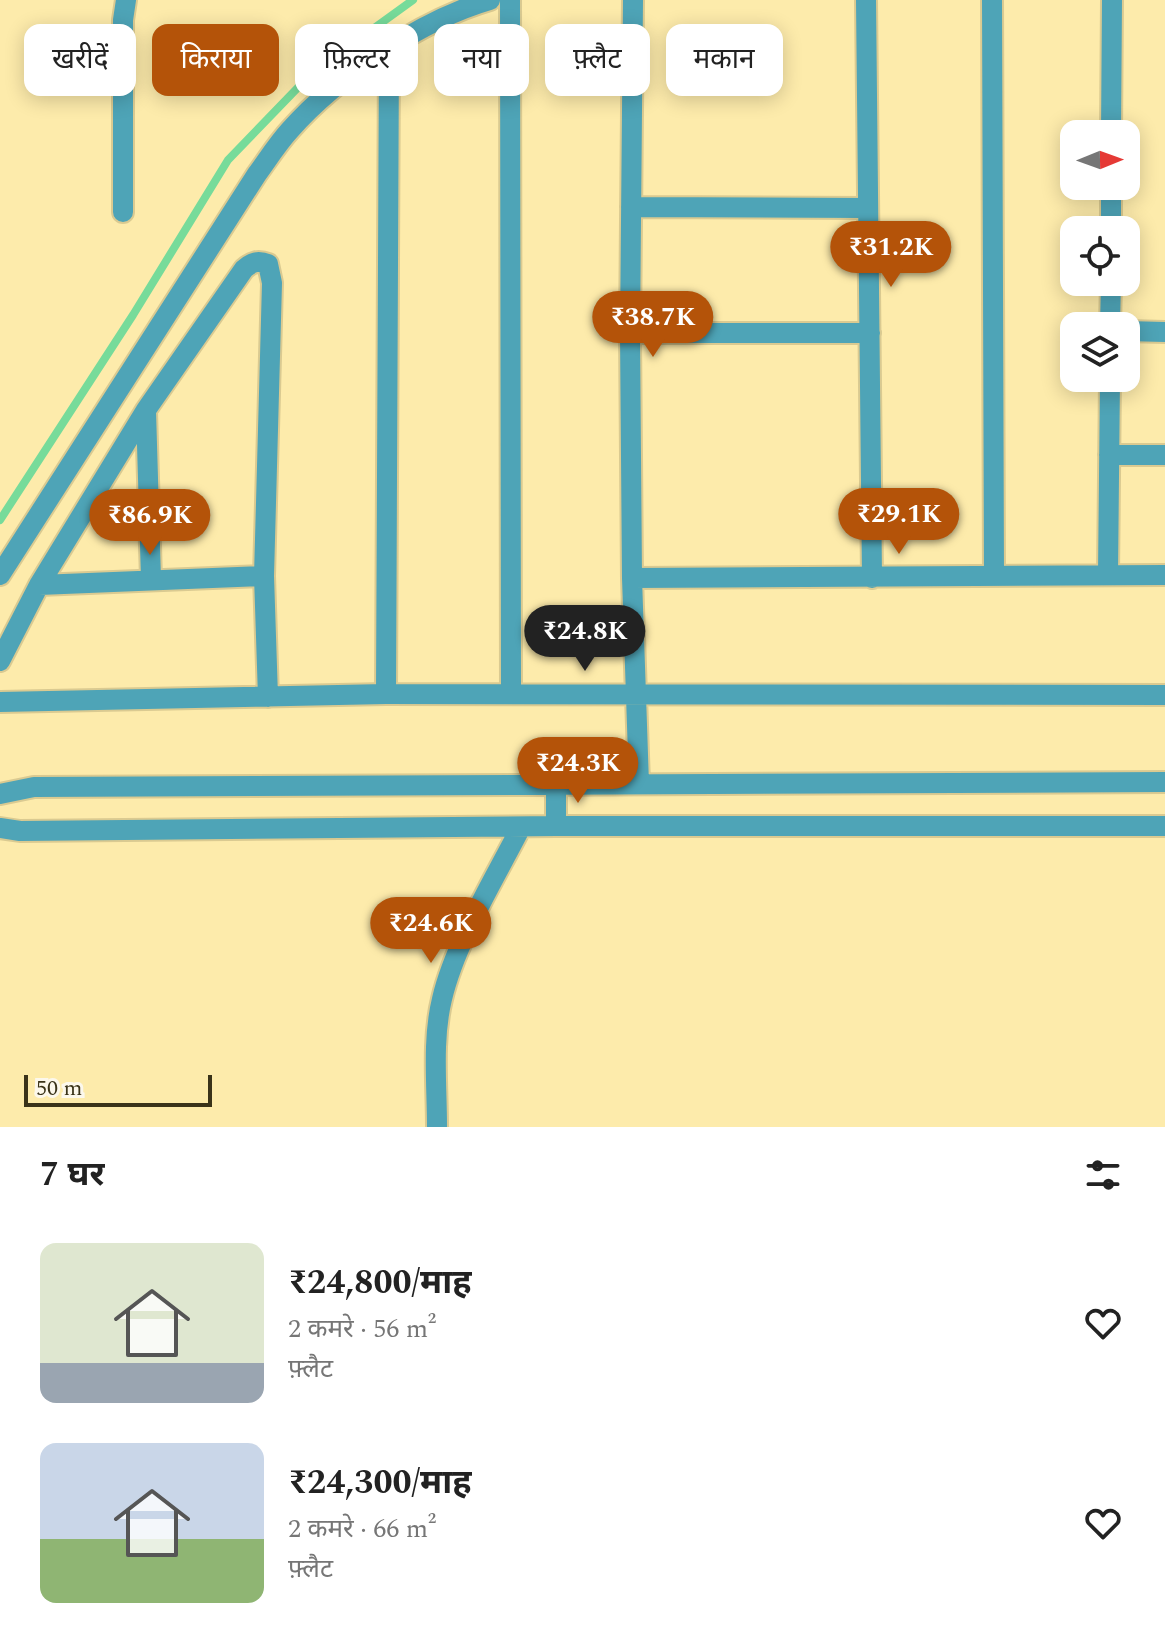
<!DOCTYPE html>
<html lang="hi">
<meta charset="utf-8">
<style>
body{margin:0;font-family:Spectral,"Noto Sans Devanagari",serif;background:#f6f6f6;color:#222;height:100vh;display:flex;flex-direction:column;font-size:30px;white-space:nowrap}
*{box-sizing:border-box;margin:0}
p{font-size:26px;color:#767676}
.icon{flex:none;width:44px;height:44px;fill:none;stroke:currentColor;stroke-width:2;stroke-linecap:round;stroke-linejoin:round}
.map{position:relative;height:1127px;overflow:hidden}
.details{display:flex;flex-direction:column;background:#fff;flex:1}
.details>*{flex:none}
.top-card{position:absolute;left:24px;top:24px;width:1118px;height:72px;display:flex;gap:16px}
.needle{width:52px;rotate:89deg}
.tools{position:absolute;left:1060px;top:120px;display:grid;gap:16px}
.tools a{display:grid;place-items:center;width:80px;height:80px;border-radius:16px;background:#fff;box-shadow:0 4px 20px #0003;font-size:40px}
.scale{position:absolute;left:24px;bottom:20px;width:188px;box-sizing:border-box;padding-left:8px;border:4px solid #3a3319;border-top:0;font-size:22px;line-height:28px;white-space:nowrap;color:#3a3319;-webkit-text-stroke:6px #fcf8ec;paint-order:stroke}
.price{position:absolute;translate:-50% -68px;padding:0 18px;border-radius:28px;background:#b45309;color:#fff;font-size:26px;line-height:52px;filter:drop-shadow(0 2px 4px #0008)}
.price::after{content:'';position:absolute;left:50%;top:48px;width:24px;height:18px;margin-left:-12px;background:inherit;clip-path:polygon(0 0,100% 0,50% 100%)}
.price.on{background:#222;color:#fff}
ul{padding:0;list-style:none}
li{display:flex;align-items:center;gap:24px;height:200px;padding:0 40px}
li span{display:grid;place-items:center;flex:none;width:224px;height:160px;border-radius:16px;color:#555}
li>.icon{margin-inline-start:auto}
span .icon{width:96px;height:96px;fill:#fffc;stroke-width:1}
li b{font-size:34px}
h2{display:flex;justify-content:space-between;align-items:center;height:96px;padding:0 40px;font-size:34px}
.tag{padding:0 28px;border-radius:16px;background:#fff;box-shadow:0 4px 20px #0003;font-size:28px;line-height:72px}
.tag.on{background:#b45309;color:#fff}
.map>svg:first-child{display:block}
.lines{fill:none;stroke-linecap:round;stroke-linejoin:round}
.stream{stroke:#77db9a;stroke-width:8}
.minor-casing{stroke:#daca91;stroke-width:24}
.minor{stroke:#4ea4b7;stroke-width:20}
</style>
<div class="map">
<svg width="1165" height="1127" viewBox="0 0 1165 1127">
<rect width="100%" height="100%" fill="#fdebab"/>
<g class="lines">
<path class="stream" d="M0 520 133 315 228 160 312 73 413 0"/>
<defs>
<path id="minor" d="M510 0 511 694
M633 0 630 333 632 578 639 784
M866 0 872 578
M992 0 994 576
M1111 134 1112 0
M631 207 867 208
M123 212V20L126 0
M1111 230V186
M1110 326 1111 282
M1126 331 1165 332
M630 333H870
M146 411 151 579
M1109 455H1165
M0 575 257 174C268 159 278 143 290 130 338 76 421 20 490 0
M1108 575 1110 378
M632 578 1165 575
M39 585 264 576
M0 661 39 585 146 410 244 269C252 262 258 260 268 264L272 283 264 576 268 697
M386 694 389 48
M0 702 386 694 1165 695
M0 794 34 787 1165 782
M556 826V783
M0 828 20 831 556 826H1165
M437 1127C437 1085 432 1040 442 999 455 943 495 878 521 827"/>
</defs>
<use href="#minor" class="minor-casing"/>
<use href="#minor" class="minor"/>
</g>
</svg>
<div class="tools">
<a><svg class="needle" viewBox="-14 -14 28 28"><path d="M0-13l5 13h-10z" fill="#e53935"/><path d="M0 13l5-13h-10z" fill="#767676"/></svg></a>
<a><svg class="icon" aria-label="locate" viewBox="0 0 24 24"><circle cx="12" cy="12" r="6"/><path d="M12 2v4M12 18v4M2 12h4M18 12h4"/></svg></a>
<a><svg class="icon" aria-label="layers" viewBox="0 0 24 24"><path d="M12 4l9 5-9 5-9-5zM3 14l9 5 9-5"/></svg></a>
</div>
<div class="scale">50 m</div>
<b class="price" style="left:891px;top:289px">₹31.2K</b>
<b class="price" style="left:653px;top:359px">₹38.7K</b>
<b class="price" style="left:899px;top:556px">₹29.1K</b>
<b class="price" style="left:150px;top:557px">₹86.9K</b>
<b class="price on" style="left:585px;top:673px">₹24.8K</b>
<b class="price" style="left:578px;top:805px">₹24.3K</b>
<b class="price" style="left:431px;top:965px">₹24.6K</b>
<div class="top-card">
<a class="tag">खरीदें</a>
<a class="tag on">किराया</a>
<a class="tag">फ़िल्टर</a>
<a class="tag">नया</a>
<a class="tag">फ़्लैट</a>
<a class="tag">मकान</a>
</div>
</div>
<section class="details">
<h2>7 घर<svg class="icon" aria-label="filters" viewBox="0 0 24 24"><path d="M4 7h16M4 17h16"/><circle cx="9" cy="7" r="2"/><circle cx="15" cy="17" r="2"/></svg></h2>
<ul>
<li><span style="background:linear-gradient(#dfe7d0 75%,#9aa5b1 0)"><svg class="icon" aria-label="home" viewBox="0 0 24 24"><path d="M3 11l9-7 9 7M6 9v11h12V9"/></svg></span><div><b>₹24,800/माह</b><p>2 कमरे · 56 m²</p><p>फ़्लैट</p></div><svg class="icon" aria-label="heart" viewBox="0 0 24 24"><path d="M12 20l-8-8c-3-5 5-10 8-4 3-6 11-1 8 4z"/></svg></li>
<li><span style="background:linear-gradient(#c9d6e8 60%,#8fb573 0)"><svg class="icon" aria-label="home" viewBox="0 0 24 24"><path d="M3 11l9-7 9 7M6 9v11h12V9"/></svg></span><div><b>₹24,300/माह</b><p>2 कमरे · 66 m²</p><p>फ़्लैट</p></div><svg class="icon" aria-label="heart" viewBox="0 0 24 24"><path d="M12 20l-8-8c-3-5 5-10 8-4 3-6 11-1 8 4z"/></svg></li>
</ul>
</section>
